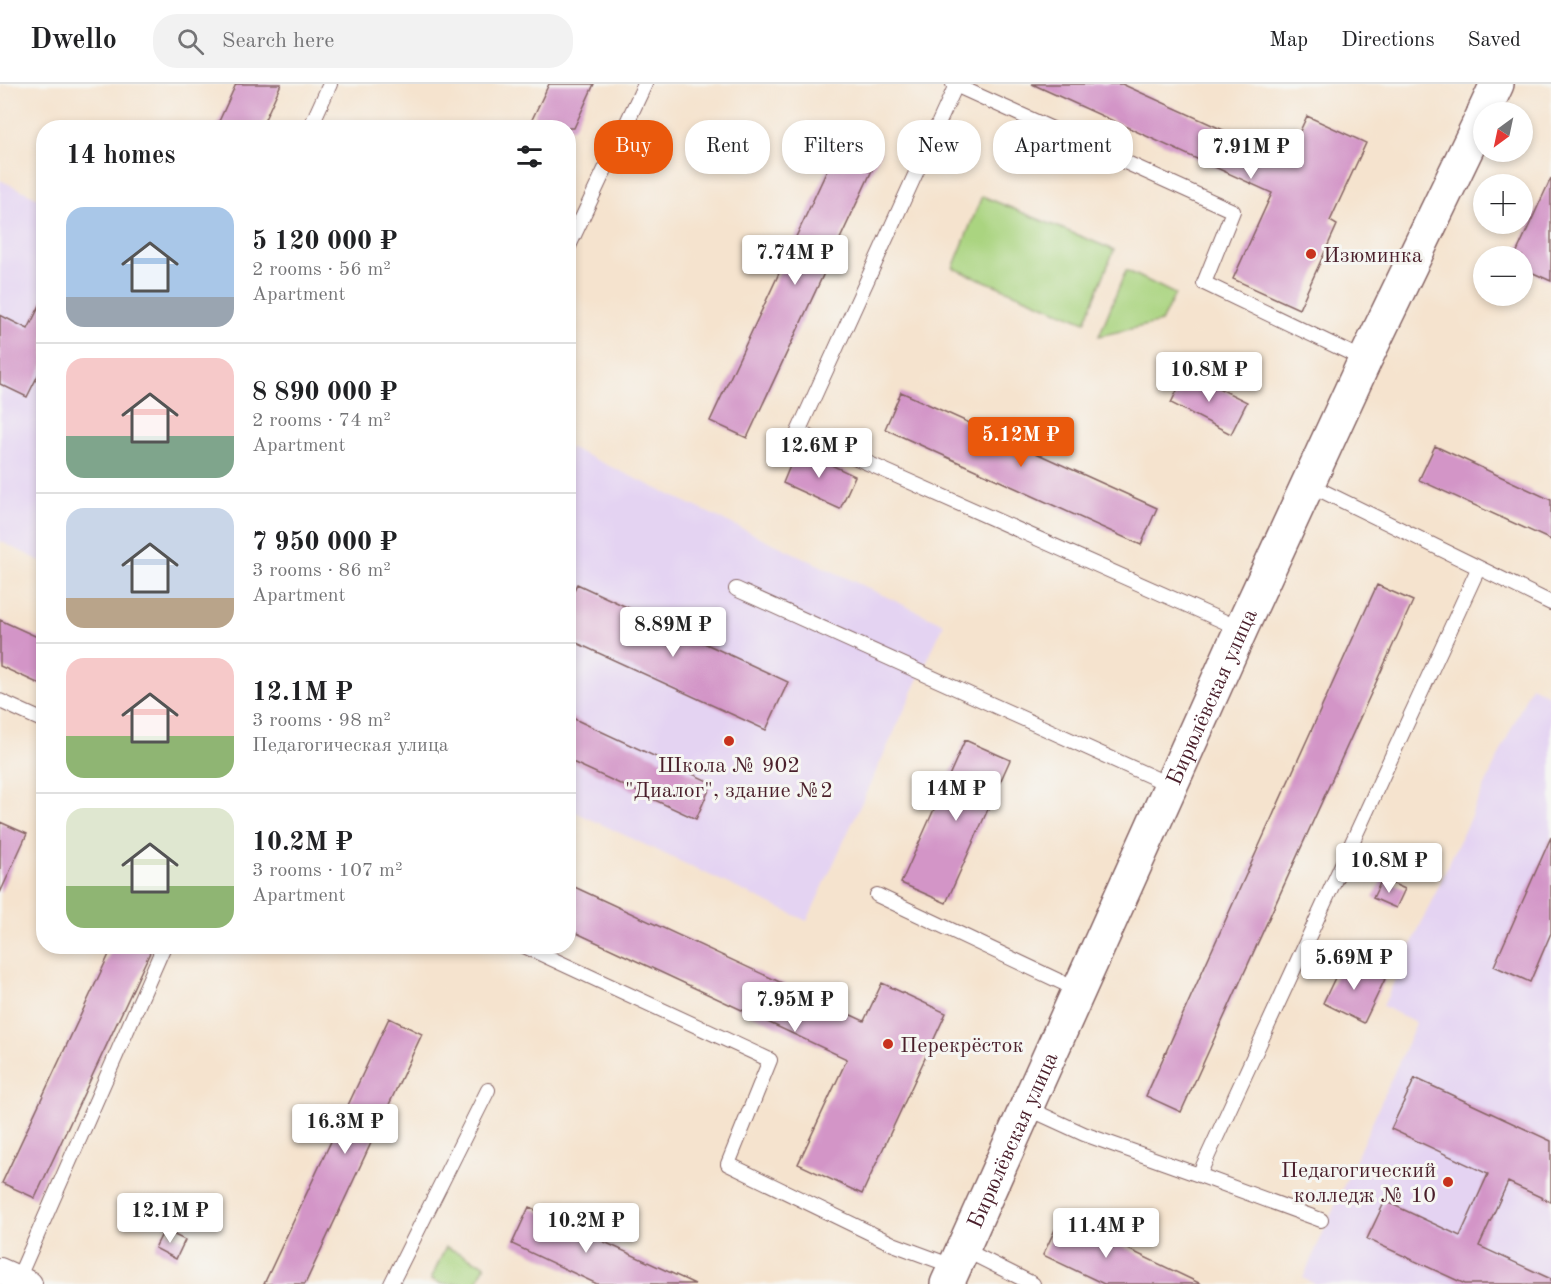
<!DOCTYPE html>
<meta charset="utf-8">
<style>
body{margin:0;font-family:"Old Standard TT",serif;background:#f2f2f2;color:#202124;height:100vh;display:flex;flex-direction:column;font-size:22px;white-space:nowrap}
*{box-sizing:border-box;margin:0}
p{font-size:20px;color:#757577}
.icon{flex:none;width:33px;height:33px;fill:none;stroke:currentColor;stroke-width:2;stroke-linecap:round;stroke-linejoin:round}
.map{position:relative;flex:1;overflow:hidden}
.panel{position:absolute;left:36px;top:36px;width:540px;height:834px;display:flex;flex-direction:column;background:#fff;border-radius:24px;box-shadow:0 3px 9px #0003}
.panel>*{flex:none}
.guide{position:absolute;left:594px;top:36px;width:570px;height:54px;display:flex;gap:12px}
.needle{width:39px;rotate:213deg}
.buttons{position:absolute;left:1473px;top:18px;display:grid;gap:12px}
.buttons a{display:grid;place-items:center;width:60px;height:60px;border-radius:50%;background:#fff;box-shadow:0 3px 9px #0003;font-size:30px}
.price{position:absolute;translate:-50% -51px;padding:0 14px;border-radius:6px;background:#fff;color:#222;font-size:20px;line-height:39px;filter:drop-shadow(0 2px 3px #0008)}
.price::after{content:'';position:absolute;left:50%;top:36px;width:18px;height:14px;margin-left:-9px;background:inherit;clip-path:polygon(0 0,100% 0,50% 100%)}
.price.current{background:#ea580c;color:#fff}
ul{padding:0;list-style:none}
li{display:flex;align-items:center;gap:18px;height:150px;padding:0 30px}
li+li{border-top:2px solid #e0e0e0}
li span{display:grid;place-items:center;flex:none;width:168px;height:120px;border-radius:18px;color:#555}
li>.icon{margin-inline-start:auto}
span .icon{width:72px;height:72px;fill:#fffc;stroke-width:1}
li b{font-size:26px}
h2{display:flex;justify-content:space-between;align-items:center;height:72px;padding:0 30px;font-size:26px}
.tag{padding:0 21px;border-radius:24px;background:#fff;box-shadow:0 3px 9px #0003;font-size:21px;line-height:54px}
.tag.current{background:#ea580c;color:#fff}
header{display:flex;align-items:center;gap:36px;box-sizing:border-box;height:84px;padding:0 30px;background:#fff;border-bottom:2px solid #e0e0e0}
header strong{font-size:28px}
nav{display:flex;gap:33px;margin-inline-start:auto;font-size:21px}
.search{width:420px;height:54px;background:#f2f2f2;display:flex;align-items:center;gap:15px;box-sizing:border-box;padding:0 21px;border-radius:24px;color:#757577;font-size:22px}
.map>svg:first-child{display:block}
.built{fill:#e4d3f2}
.green{fill:#aad480;stroke:#7a7a56;stroke-width:1.5}
.building{fill:#d395c7}
.lines{fill:none;stroke-linecap:round;stroke-linejoin:round}
.lane-casing{stroke:#866464;stroke-width:16}
.street-casing{stroke:#866464;stroke-width:28}
.secondary-casing{stroke:#866464;stroke-width:36}
.lane{stroke:#fff;stroke-width:14}
.street{stroke:#fff;stroke-width:26}
.secondary{stroke:#fff;stroke-width:33}
.poi-dot{fill:#c8321e;stroke:#f6f6f2;stroke-width:2}
.labels{text-anchor:middle;stroke-width:6;stroke-linejoin:round;paint-order:stroke}
.poi-label{font-size:22px;fill:#4a1f2b;stroke:#f6f6f2;text-anchor:start}
.street-label{font-size:22px;fill:#4a1f2b;stroke:#f6f6f2}
</style>
<header>
<strong>Dwello</strong>
<div class="search"><svg class="icon" aria-label="search" viewBox="0 0 24 24"><circle cx="10" cy="10" r="6"/><path d="M15 15l6 6"/></svg>Search here</div>
<nav><a>Map</a><a>Directions</a><a>Saved</a></nav>
</header>
<div class="map">
<svg width="1551" height="1200" viewBox="0 0 1551 1200">
<rect width="100%" height="100%" fill="#f6f6f2"/>
<filter id="ink" filterUnits="userSpaceOnUse"><feTurbulence type="fractalNoise" baseFrequency=".0167" numOctaves="2"/><feDisplacementMap in="SourceGraphic" scale="12" xChannelSelector="R" yChannelSelector="G"/><feConvolveMatrix kernelMatrix="1 2 1 2 8 2 1 2 1" color-interpolation-filters="sRGB"/></filter>
<filter id="wash" filterUnits="userSpaceOnUse"><feTurbulence type="fractalNoise" baseFrequency=".008" numOctaves="4" result="noise"/><feDisplacementMap in="SourceGraphic" scale="24" xChannelSelector="R" yChannelSelector="G"/><feGaussianBlur stdDeviation="1.35" result="paint"/><feColorMatrix in="noise" values="0 0 0 0 0 0 0 0 0 0 0 0 0 0 0 0 0 1.4 0 .05"/><feComposite in="paint" operator="in"/></filter>
<g filter="url(#wash)">
<rect width="100%" height="100%" fill="#f5e3ce"/>
<path class="built" d="M0 96 43 116V478L0 457Z
M569 363 944 540 807 837 569 725Z
M1531 602 1551 612V1200H1315L1303 1194 1416 939 1383 922Z"/>
<path class="green" d="M982 112 1114 166 1085 238 953 184Z
M1126 186 1175 210 1161 238 1099 252Z
M446 1163 485 1181 476 1200H442L431 1195Z"/>
<g id="blocks">
<path class="building" d="M236 0H281L261 44H216Z
M549 0H594L574 44H528Z
M1032 0H1122L1287 75 1307 32 1366 59 1330 137 1337 141 1299 225 1233 195 1272 109Z
M844 50 881 67 747 354 710 337Z
M1551 94V197L1522 184V172H1515Z
M44 213V279L27 313 0 300V231L28 245Z
M1186 288 1247 318 1231 350 1171 319Z
M901 308 1157 424 1141 461 885 345Z
M1435 362 1551 416V456L1419 396Z
M797 365 855 392 840 425 783 399Z
M577 500 788 598 766 646 568 555V518Z
M1377 501 1413 517 1181 1028 1146 1012Z
M0 536 44 556V602L0 582Z
M568 632 712 699 696 735 568 676Z
M965 656 1010 676 946 819 901 799Z
M0 738 27 750 0 809Z
M1551 753V849L1530 898 1494 882Z
M1382 795 1405 805 1396 824 1373 814Z
M568 800 864 937 882 899 946 929 862 1110 798 1080 847 975 568 845Z
M113 862H153L35 1114 2 1099Z
M1344 875 1385 895 1364 939 1323 919Z
M389 934 422 950 305 1200H264Z
M1415 994 1551 1057V1118L1508 1098 1479 1162 1551 1195V1200H1465L1367 1155 1385 1117 1460 1152 1488 1090 1391 1045Z
M529 1123 695 1200H597L512 1160Z
M1061 1133 1201 1200H1104L1043 1171Z
M164 1146 185 1156 176 1175 155 1164Z"/>
</g>
</g>
<g filter="url(#ink)">
<use href="#blocks" fill-opacity="0" stroke="#866464" stroke-width="1.5"/>
<g class="lines">
<defs>
<path id="lane" d="M953 0 1233 127 1204 199 1365 276
M956 1 798 348 1241 545
M310 44 330 0
M568 164 645 0
M1308 400 1551 519
M736 505 1170 701
M0 617 44 637
M877 811 1078 906
M524 862 770 976 728 1080 893 1160 955 1183
M1025 1023 1084 1050 1199 1091 1478 485
M1199 1091 1321 1136
M963 1165 1033 1200
M18 1195 164 862
M391 1200 488 1006"/>
<path id="street" d="M0 1187 29 1200"/>
<g id="secondary">
<path d="M1484 28 1497 0"/>
<path id="s1" d="M947 1200 1241 545 1365 276 1484 29"/>
</g>
</defs>
<use href="#lane" class="lane-casing"/>
<use href="#street" class="street-casing"/>
<use href="#secondary" class="secondary-casing"/>
<use href="#lane" class="lane"/>
<use href="#street" class="street"/>
<use href="#secondary" class="secondary"/>
</g>
</g>
<g class="poi-dot">
<circle cx="1311" cy="170" r="6"/>
<circle cx="729" cy="657" r="6"/>
<circle cx="888" cy="960" r="6"/>
<circle cx="1448" cy="1098" r="6"/>
</g>
<g class="labels">
<g class="poi-label">
<text x="1323" y="178">Изюминка</text>
<text x="729" y="688" text-anchor="middle">Школа № 902<tspan x="729" dy="25">"Диалог", здание №2</tspan></text>
<text x="900" y="968">Перекрёсток</text>
<text x="1436" y="1093" text-anchor="end">Педагогический<tspan x="1436" dy="25">колледж № 10</tspan></text>
</g>
<g class="street-label">
<text dy="8" stroke="none"><textPath href="#s1" startOffset="644">Бирюлёвская улица</textPath></text>
<text dy="8" stroke="none"><textPath href="#s1" startOffset="158">Бирюлёвская улица</textPath></text>
</g>
</g>
</svg>
<div class="buttons">
<a><svg class="needle" viewBox="-14 -14 28 28"><path d="M0-13l5 13h-10z" fill="#e53935"/><path d="M0 13l5-13h-10z" fill="#757577"/></svg></a>
<a>+</a>
<a>−</a>
</div>
<b class="price" style="left:1251px;top:96px">7.91M ₽</b>
<b class="price" style="left:795px;top:202px">7.74M ₽</b>
<b class="price" style="left:1209px;top:319px">10.8M ₽</b>
<b class="price current" style="left:1021px;top:384px">5.12M ₽</b>
<b class="price" style="left:819px;top:395px">12.6M ₽</b>
<b class="price" style="left:673px;top:574px">8.89M ₽</b>
<b class="price" style="left:956px;top:738px">14M ₽</b>
<b class="price" style="left:1389px;top:810px">10.8M ₽</b>
<b class="price" style="left:1354px;top:907px">5.69M ₽</b>
<b class="price" style="left:795px;top:949px">7.95M ₽</b>
<b class="price" style="left:345px;top:1071px">16.3M ₽</b>
<b class="price" style="left:170px;top:1160px">12.1M ₽</b>
<b class="price" style="left:586px;top:1170px">10.2M ₽</b>
<b class="price" style="left:1106px;top:1175px">11.4M ₽</b>
<div class="guide">
<a class="tag current">Buy</a>
<a class="tag">Rent</a>
<a class="tag">Filters</a>
<a class="tag">New</a>
<a class="tag">Apartment</a>
</div>
<section class="panel">
<h2>14 homes<svg class="icon" aria-label="filters" viewBox="0 0 24 24"><path d="M4 7h16M4 17h16"/><circle cx="9" cy="7" r="2"/><circle cx="15" cy="17" r="2"/></svg></h2>
<ul>
<li><span style="background:linear-gradient(#a9c7e8 75%,#9aa5b1 0)"><svg class="icon" aria-label="home" viewBox="0 0 24 24"><path d="M3 11l9-7 9 7M6 9v11h12V9"/></svg></span><div><b>5 120 000 ₽</b><p>2 rooms · 56 m²</p><p>Apartment</p></div></li>
<li><span style="background:linear-gradient(#f6c9c9 65%,#7fa58c 0)"><svg class="icon" aria-label="home" viewBox="0 0 24 24"><path d="M3 11l9-7 9 7M6 9v11h12V9"/></svg></span><div><b>8 890 000 ₽</b><p>2 rooms · 74 m²</p><p>Apartment</p></div></li>
<li><span style="background:linear-gradient(#c9d6e8 75%,#b9a48a 0)"><svg class="icon" aria-label="home" viewBox="0 0 24 24"><path d="M3 11l9-7 9 7M6 9v11h12V9"/></svg></span><div><b>7 950 000 ₽</b><p>3 rooms · 86 m²</p><p>Apartment</p></div></li>
<li><span style="background:linear-gradient(#f6c9c9 65%,#8fb573 0)"><svg class="icon" aria-label="home" viewBox="0 0 24 24"><path d="M3 11l9-7 9 7M6 9v11h12V9"/></svg></span><div><b>12.1M ₽</b><p>3 rooms · 98 m²</p><p>Педагогическая улица</p></div></li>
<li><span style="background:linear-gradient(#dfe7d0 65%,#8fb573 0)"><svg class="icon" aria-label="home" viewBox="0 0 24 24"><path d="M3 11l9-7 9 7M6 9v11h12V9"/></svg></span><div><b>10.2M ₽</b><p>3 rooms · 107 m²</p><p>Apartment</p></div></li>
</ul>
</section>
</div>
